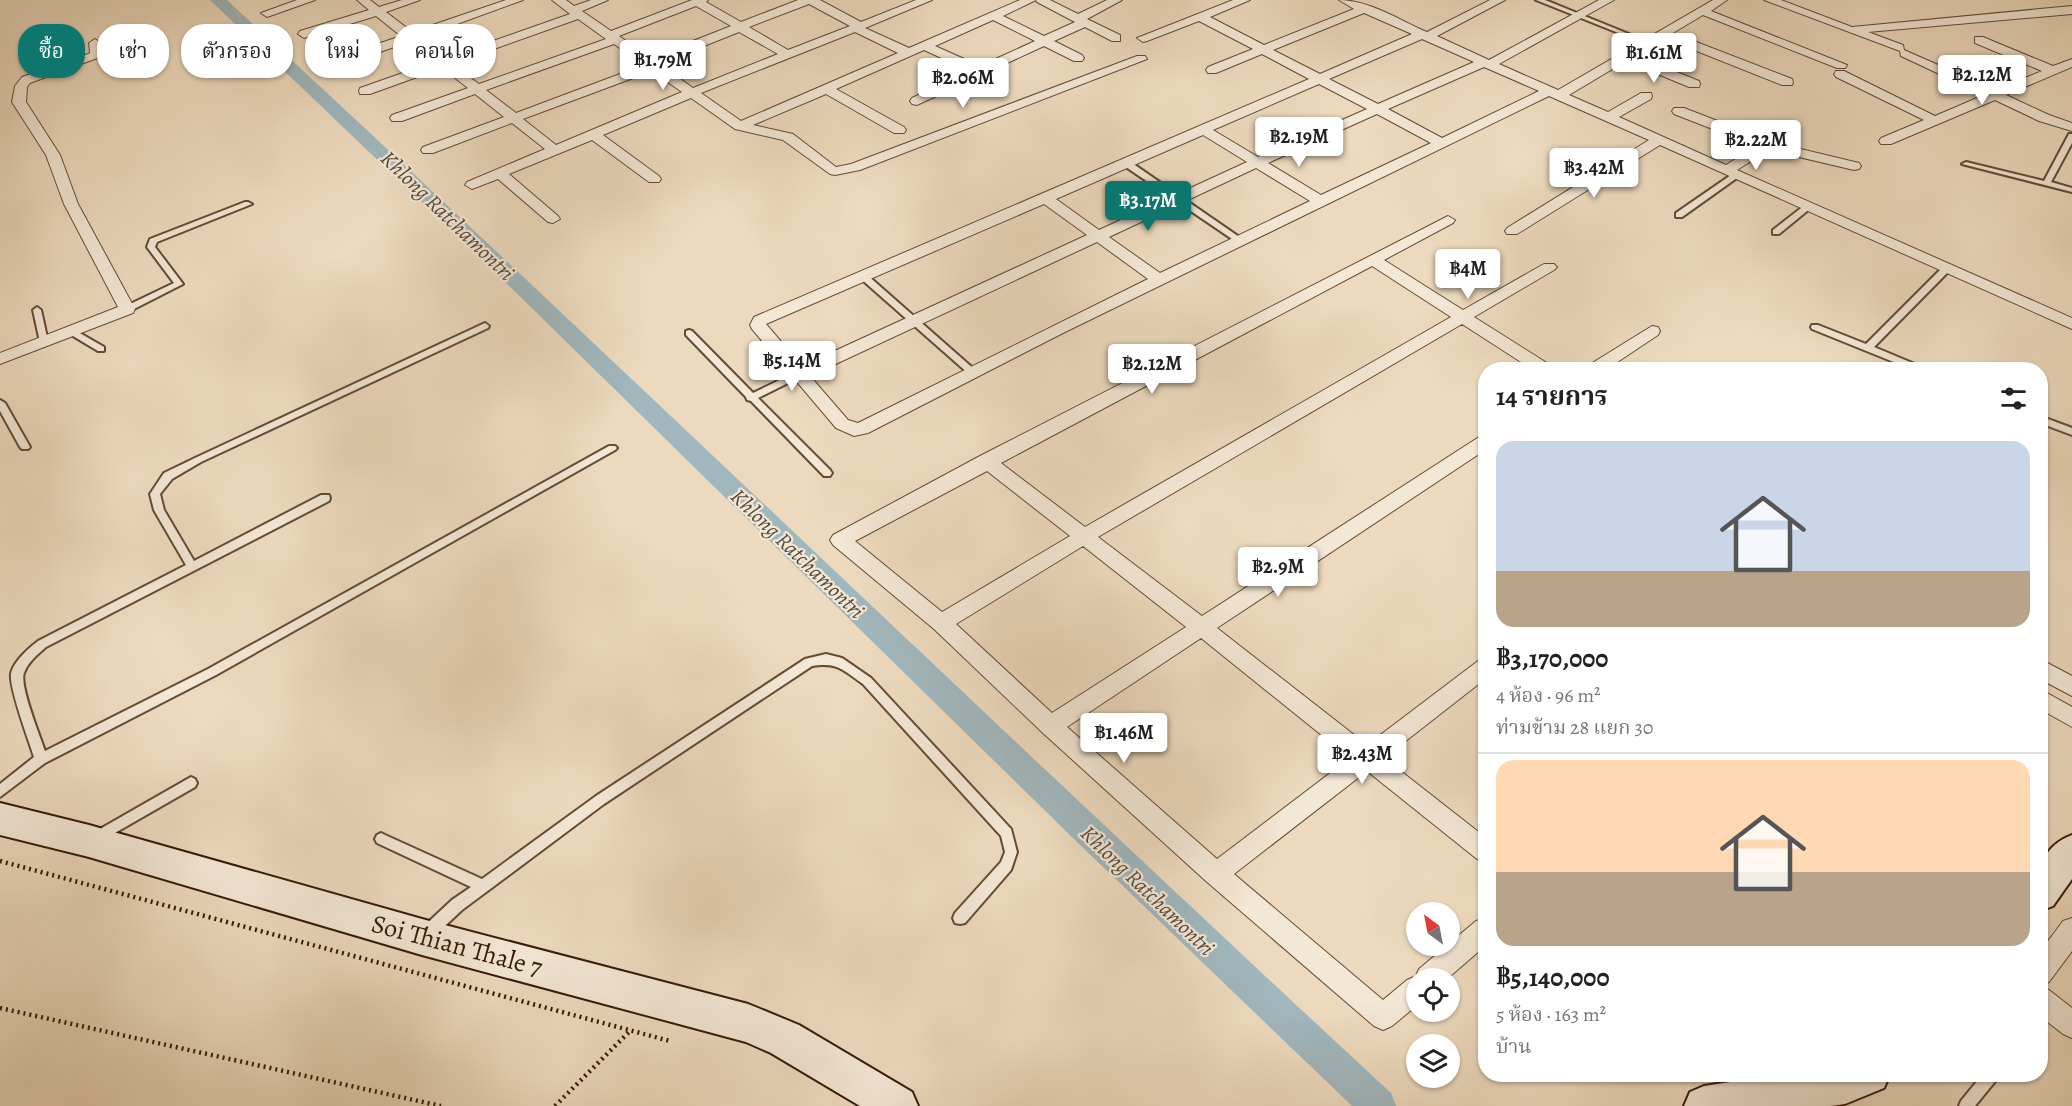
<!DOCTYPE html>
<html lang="th">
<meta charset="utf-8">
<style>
body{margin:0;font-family:Alegreya,"Noto Serif Thai",serif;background:#f2f2f2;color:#222;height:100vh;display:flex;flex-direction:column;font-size:22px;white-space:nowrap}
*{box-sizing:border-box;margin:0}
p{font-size:20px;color:#767676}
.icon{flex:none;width:33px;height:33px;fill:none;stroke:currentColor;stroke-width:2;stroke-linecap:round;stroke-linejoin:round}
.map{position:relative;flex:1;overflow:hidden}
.drawer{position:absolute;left:1478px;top:362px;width:570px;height:720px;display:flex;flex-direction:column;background:#fff;border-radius:24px;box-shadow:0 2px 4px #0004}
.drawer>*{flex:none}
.top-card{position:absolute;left:18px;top:24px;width:570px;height:54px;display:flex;gap:12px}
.needle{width:39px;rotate:328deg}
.tools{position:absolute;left:1406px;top:902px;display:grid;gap:12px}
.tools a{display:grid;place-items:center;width:54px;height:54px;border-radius:50%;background:#fff;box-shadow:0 2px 4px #0004;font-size:30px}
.price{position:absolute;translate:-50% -51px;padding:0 14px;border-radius:6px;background:#fff;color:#222;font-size:20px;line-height:39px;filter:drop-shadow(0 2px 3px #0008)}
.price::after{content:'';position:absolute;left:50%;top:36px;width:18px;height:14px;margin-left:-9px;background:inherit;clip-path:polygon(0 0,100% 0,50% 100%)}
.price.on{background:#0f766e;color:#fff}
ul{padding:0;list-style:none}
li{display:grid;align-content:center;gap:12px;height:318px;padding:0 18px}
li+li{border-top:2px solid #e0e0e0}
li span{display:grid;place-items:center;height:186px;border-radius:18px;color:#555}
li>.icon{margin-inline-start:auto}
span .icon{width:108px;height:108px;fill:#fffc;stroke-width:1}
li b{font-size:26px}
h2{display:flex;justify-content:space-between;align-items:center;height:72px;padding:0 18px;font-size:26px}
.tag{padding:0 21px;border-radius:24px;background:#fff;box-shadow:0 2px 4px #0004;font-size:21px;line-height:54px}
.tag.on{background:#0f766e;color:#fff}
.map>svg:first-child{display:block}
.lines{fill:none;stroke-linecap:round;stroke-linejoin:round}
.canal{fill:#a0b7bd;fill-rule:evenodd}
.lane-casing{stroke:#644b34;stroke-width:4}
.street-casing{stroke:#644b34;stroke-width:2}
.secondary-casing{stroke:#371b06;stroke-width:4}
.path{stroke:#371b06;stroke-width:4.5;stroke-dasharray:2 4;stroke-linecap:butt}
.lane{fill:#f3e7d5;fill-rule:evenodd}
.street{fill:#f3e7d5;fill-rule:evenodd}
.secondary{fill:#f3e7d5;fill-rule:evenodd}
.labels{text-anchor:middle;stroke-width:4.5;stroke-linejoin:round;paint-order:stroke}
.water-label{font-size:22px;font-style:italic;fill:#564a3d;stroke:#f3e7d5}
.near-street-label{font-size:26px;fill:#371b06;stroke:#f3e7d5}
</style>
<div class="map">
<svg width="2072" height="1106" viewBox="0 0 2072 1106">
<rect width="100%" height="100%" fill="#eddabe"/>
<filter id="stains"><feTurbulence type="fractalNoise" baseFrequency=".00333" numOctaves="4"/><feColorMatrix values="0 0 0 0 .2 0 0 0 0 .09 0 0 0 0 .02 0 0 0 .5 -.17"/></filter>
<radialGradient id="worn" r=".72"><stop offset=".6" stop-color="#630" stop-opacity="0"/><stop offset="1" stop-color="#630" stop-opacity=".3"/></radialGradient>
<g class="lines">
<path class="canal" d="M210 0H227C618 362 1000 731 1391 1093L1396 1106H1352L1076 841 502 279Z"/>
<defs>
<path id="lane" d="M1536 0H1545L1651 43 1646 44Z
M2069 134H2072V143L2051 182 2072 188V192L1962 164 1966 162 2044 181Z
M1123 161H1129L1245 241 1244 243H1238L1123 165Z
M1734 173 1741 175 1682 217H1676V213Z
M245 202H248L252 204 157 242 155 247 183 284 130 311H124V307L174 283 147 247 150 239Z
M1805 205H1811L1812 207 1779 234H1773V230Z
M1946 266 1949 267V271L1874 347 1922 367 1924 369H1911L1812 329 1811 327 1812 325H1818L1866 344 1943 267Z
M863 273 866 274 975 370 977 372 975 374H969L860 278 859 276Z
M37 307 41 310 48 342 44 345 40 342 33 310Z
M485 323 489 326 488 328 201 462 172 479 160 494 164 510 194 561 321 495H329L330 498 329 501 46 647C37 655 28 662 24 673 19 685 40 736 45 751L208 669 609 446H615L617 448 615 450 216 675 45 763 0 797V784L34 757C29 741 9 688 11 674 13 662 29 648 38 641L186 565 154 510 150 494 164 473 195 458Z
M71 328 104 347V351H98L68 333 67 331Z
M689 330 692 331 753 393 796 372H802L804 374 802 376 758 398 830 470 832 473 830 476H824L751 401 747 400 746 397 686 335V331Z
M0 400 5 403 30 447 28 449H22L20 447 0 411Z
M2040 416 2072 428V435L2040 423Z
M826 654 842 658 871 678 1011 829 1017 852 1011 870 965 923 960 924 955 923 953 918 955 913 1001 862 1005 852 1001 836 863 684C843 670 838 662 812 666L604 804 462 910 433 937 428 939 423 937 421 932 423 927 452 900 471 887 377 843 375 839 377 835 381 833 385 835 482 879 596 796 805 659Z
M191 777 195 779 197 783 195 787 101 841 97 843 93 841 91 837 93 833Z
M1983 1074H1999L1997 1079 1975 1106H1959L1961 1101Z"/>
<path id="street" d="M297 0H315L267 17 261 13Z
M357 0H370L379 7 402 0H420L386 12 412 32 506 0H523L419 38 445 58 570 14 552 0H566L574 6 591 0H608L582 11 611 31 692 0H708L706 2 741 22 798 0H820L861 22 916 0H932L865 28 909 48 1020 0H1050L1078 14 1107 0H1122L1087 19 1120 35V41H1112L1085 27 1054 41 1082 55 1084 58 1082 61H1074L1044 46 917 105 912 104 910 101 912 98 970 71 924 50 836 89 904 127 906 130 904 133H894L826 94 753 125 793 134 836 167 851 164 1137 56H1145L1147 59 860 170 835 175 830 174 783 140 735 129 691 98 603 135 659 176 661 179 659 182H649L592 140 509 174 558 216 560 219 553 223 548 222 498 179 472 189 465 185 467 182 545 149 512 123 433 153H423L421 150 423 147 504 117 475 94 402 121H392L390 118 392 115 468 88 442 68 370 94H360L359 91 360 88 434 62 409 42 330 69H322L320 66 322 63 401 36 376 16 304 38 298 34 300 31 369 10ZM1036 0 1037 2 1075 22 1044 36 1003 16ZM809 4 850 26 788 50 749 27ZM696 6 731 26 650 58 619 36ZM578 19 606 39 479 84 452 64ZM993 20 1035 41 980 66 935 46ZM739 32 778 54 693 88 659 64ZM855 32 898 53 741 121 701 93ZM614 44 644 65 516 113 486 90ZM652 71 682 92 556 145 523 119Z
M1233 0H1250L1210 17 1264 45 1354 9 1339 0C1369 0 1399 20 1427 32L1490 0H1505L1437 36 1489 60 1599 0H1614L1499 64 1558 90 1713 0H1727L1711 11 1847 65 1845 68H1837L1703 15 1673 33 1792 79 1793 82 1792 85H1782L1664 38 1635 55 1699 81 1700 84 1699 87H1689L1626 61 1569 95 1608 112 1641 93H1651L1652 96 1651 99 1619 117 1726 165 1756 146 1674 114 1672 111 1674 108H1684L1772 142 1859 163 1861 166 1859 169 1854 170 1769 150 1737 170 2072 318V329L1660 145 1517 234H1507L1505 231 1507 228 1649 140 1549 96 1065 332 868 433 854 436 836 428 752 329 750 325 754 317 1309 79 1262 54 1216 73H1208L1206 70 1208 67 1253 49 1199 21 1147 41 1143 42 1137 38ZM1364 13 1412 34 1320 74 1273 50ZM1422 39 1474 62 1378 104 1329 79ZM1484 67 1539 91 1442 138 1388 109ZM1319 84 1367 109 1258 157 1213 130ZM1377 114 1431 143 1321 195 1268 163ZM1203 135 1247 162 1099 230 1056 199ZM1256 168 1310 201 1160 273 1109 237ZM1044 204 1087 235 802 366 766 324ZM1097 242 1148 279 858 423 848 420 810 376Z
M1764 0H1781L1852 27 2072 6V14L1868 32 1903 45 1904 50 1995 90 2042 71 1975 43V37H1983L2053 66 2072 59V67L2006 95 2049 115 2072 123V131L2039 121 1995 100 1891 144H1881L1879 141 1881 138 1924 120 1836 77 1834 74 1836 71H1844L1935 116 1984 95 1901 56 1900 51Z
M95 39 101 43 100 57 30 83 27 87 26 102 60 155 78 204 135 309 133 313 0 364V353L118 307 64 204 46 155 12 102 15 86 22 77 88 54 90 53 89 43Z
M1448 216 1455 220 1453 223 1384 260 1463 310 1544 264H1554L1557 267 1554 270 1474 317 1550 365 1552 369H1532L1462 324 1098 537 1202 616 1479 437 1485 435V450L1217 628 1367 745 1478 661 1485 658V679L1384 758 1485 837V862L1477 859 1367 771 1234 874 1383 1000 1407 980 1416 976 1419 969 1476 921 1485 918V946L1448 978H1416V1006L1392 1026 1383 1030 1374 1026 1207 882 1043 733 934 629 833 545 830 540 833 535 980 456ZM1372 266 1451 317 1085 527 1001 463ZM987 471 1070 536 942 612 855 541ZM1083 546 1186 627 1052 713 956 624ZM1201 638 1350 758 1217 859 1067 727Z
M1652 326 1658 327 1660 331 1658 335 1607 369H1587L1589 365Z
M2040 659 2072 676V696L2040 679Z
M2040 689 2072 707V727L2040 709Z
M2072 918V951L2049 982 2040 986V952L2063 921Z
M2040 986 2049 990 2072 1008V1038L2063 1034 2040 1016Z"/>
<path id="secondary" d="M0 803 89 825 422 919 748 1004 799 1025 912 1092 918 1106H860L771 1053 746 1042 422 955 89 857 0 835Z
M2072 835V879L2053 906 2040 911C2040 878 2035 849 2072 835Z
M1781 1074H1890L1884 1088 1845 1104 1831 1106H1684L1690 1092 1704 1086Z"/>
</defs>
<use href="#lane" class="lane-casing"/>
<use href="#street" class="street-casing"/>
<use href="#secondary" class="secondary-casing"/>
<path class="path" d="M0 861 670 1041
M0 1008 441 1106
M555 1106 631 1030"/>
<use href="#lane" class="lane"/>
<use href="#street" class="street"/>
<use href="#secondary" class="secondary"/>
</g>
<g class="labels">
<g class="water-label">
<text transform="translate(448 215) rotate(44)" y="8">Khlong Ratchamontri</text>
<text transform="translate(798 553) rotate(44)" y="8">Khlong Ratchamontri</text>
<text transform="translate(1148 890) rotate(44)" y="8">Khlong Ratchamontri</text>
</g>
<g class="near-street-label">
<text transform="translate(457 945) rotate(15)" y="9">Soi Thian Thale 7</text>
</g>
</g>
<rect width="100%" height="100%" filter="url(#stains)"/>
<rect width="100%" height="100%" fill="url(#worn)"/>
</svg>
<div class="tools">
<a><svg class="needle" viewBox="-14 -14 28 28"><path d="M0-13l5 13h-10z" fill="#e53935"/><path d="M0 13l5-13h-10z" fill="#767676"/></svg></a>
<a><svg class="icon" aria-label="locate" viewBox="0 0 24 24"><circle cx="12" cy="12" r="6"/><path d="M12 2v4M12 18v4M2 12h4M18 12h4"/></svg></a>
<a><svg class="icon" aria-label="layers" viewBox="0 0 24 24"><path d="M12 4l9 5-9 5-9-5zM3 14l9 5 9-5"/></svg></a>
</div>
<b class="price" style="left:1654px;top:84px">฿1.61M</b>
<b class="price" style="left:663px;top:91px">฿1.79M</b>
<b class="price" style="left:1982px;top:106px">฿2.12M</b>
<b class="price" style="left:963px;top:109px">฿2.06M</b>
<b class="price" style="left:1299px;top:168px">฿2.19M</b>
<b class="price" style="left:1756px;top:171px">฿2.22M</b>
<b class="price" style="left:1594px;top:199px">฿3.42M</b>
<b class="price on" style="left:1148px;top:232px">฿3.17M</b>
<b class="price" style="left:1468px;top:300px">฿4M</b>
<b class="price" style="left:792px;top:392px">฿5.14M</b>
<b class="price" style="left:1152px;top:395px">฿2.12M</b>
<b class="price" style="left:1278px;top:598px">฿2.9M</b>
<b class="price" style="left:1124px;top:764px">฿1.46M</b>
<b class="price" style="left:1362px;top:785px">฿2.43M</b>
<div class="top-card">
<a class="tag on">ซื้อ</a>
<a class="tag">เช่า</a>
<a class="tag">ตัวกรอง</a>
<a class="tag">ใหม่</a>
<a class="tag">คอนโด</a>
</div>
<section class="drawer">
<h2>14 รายการ<svg class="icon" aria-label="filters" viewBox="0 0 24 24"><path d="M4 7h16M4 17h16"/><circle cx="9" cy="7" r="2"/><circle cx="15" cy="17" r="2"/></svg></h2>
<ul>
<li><span style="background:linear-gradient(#c9d6e8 70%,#b9a48a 0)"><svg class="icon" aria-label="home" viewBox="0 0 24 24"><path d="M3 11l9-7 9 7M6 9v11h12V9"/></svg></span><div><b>฿3,170,000</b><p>4 ห้อง · 96 m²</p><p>ท่ามข้าม 28 แยก 30</p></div></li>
<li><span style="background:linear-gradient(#ffd9b3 60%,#b9a48a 0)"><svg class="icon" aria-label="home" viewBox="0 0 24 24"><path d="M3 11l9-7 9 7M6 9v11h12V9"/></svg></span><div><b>฿5,140,000</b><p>5 ห้อง · 163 m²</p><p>บ้าน</p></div></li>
</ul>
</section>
</div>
